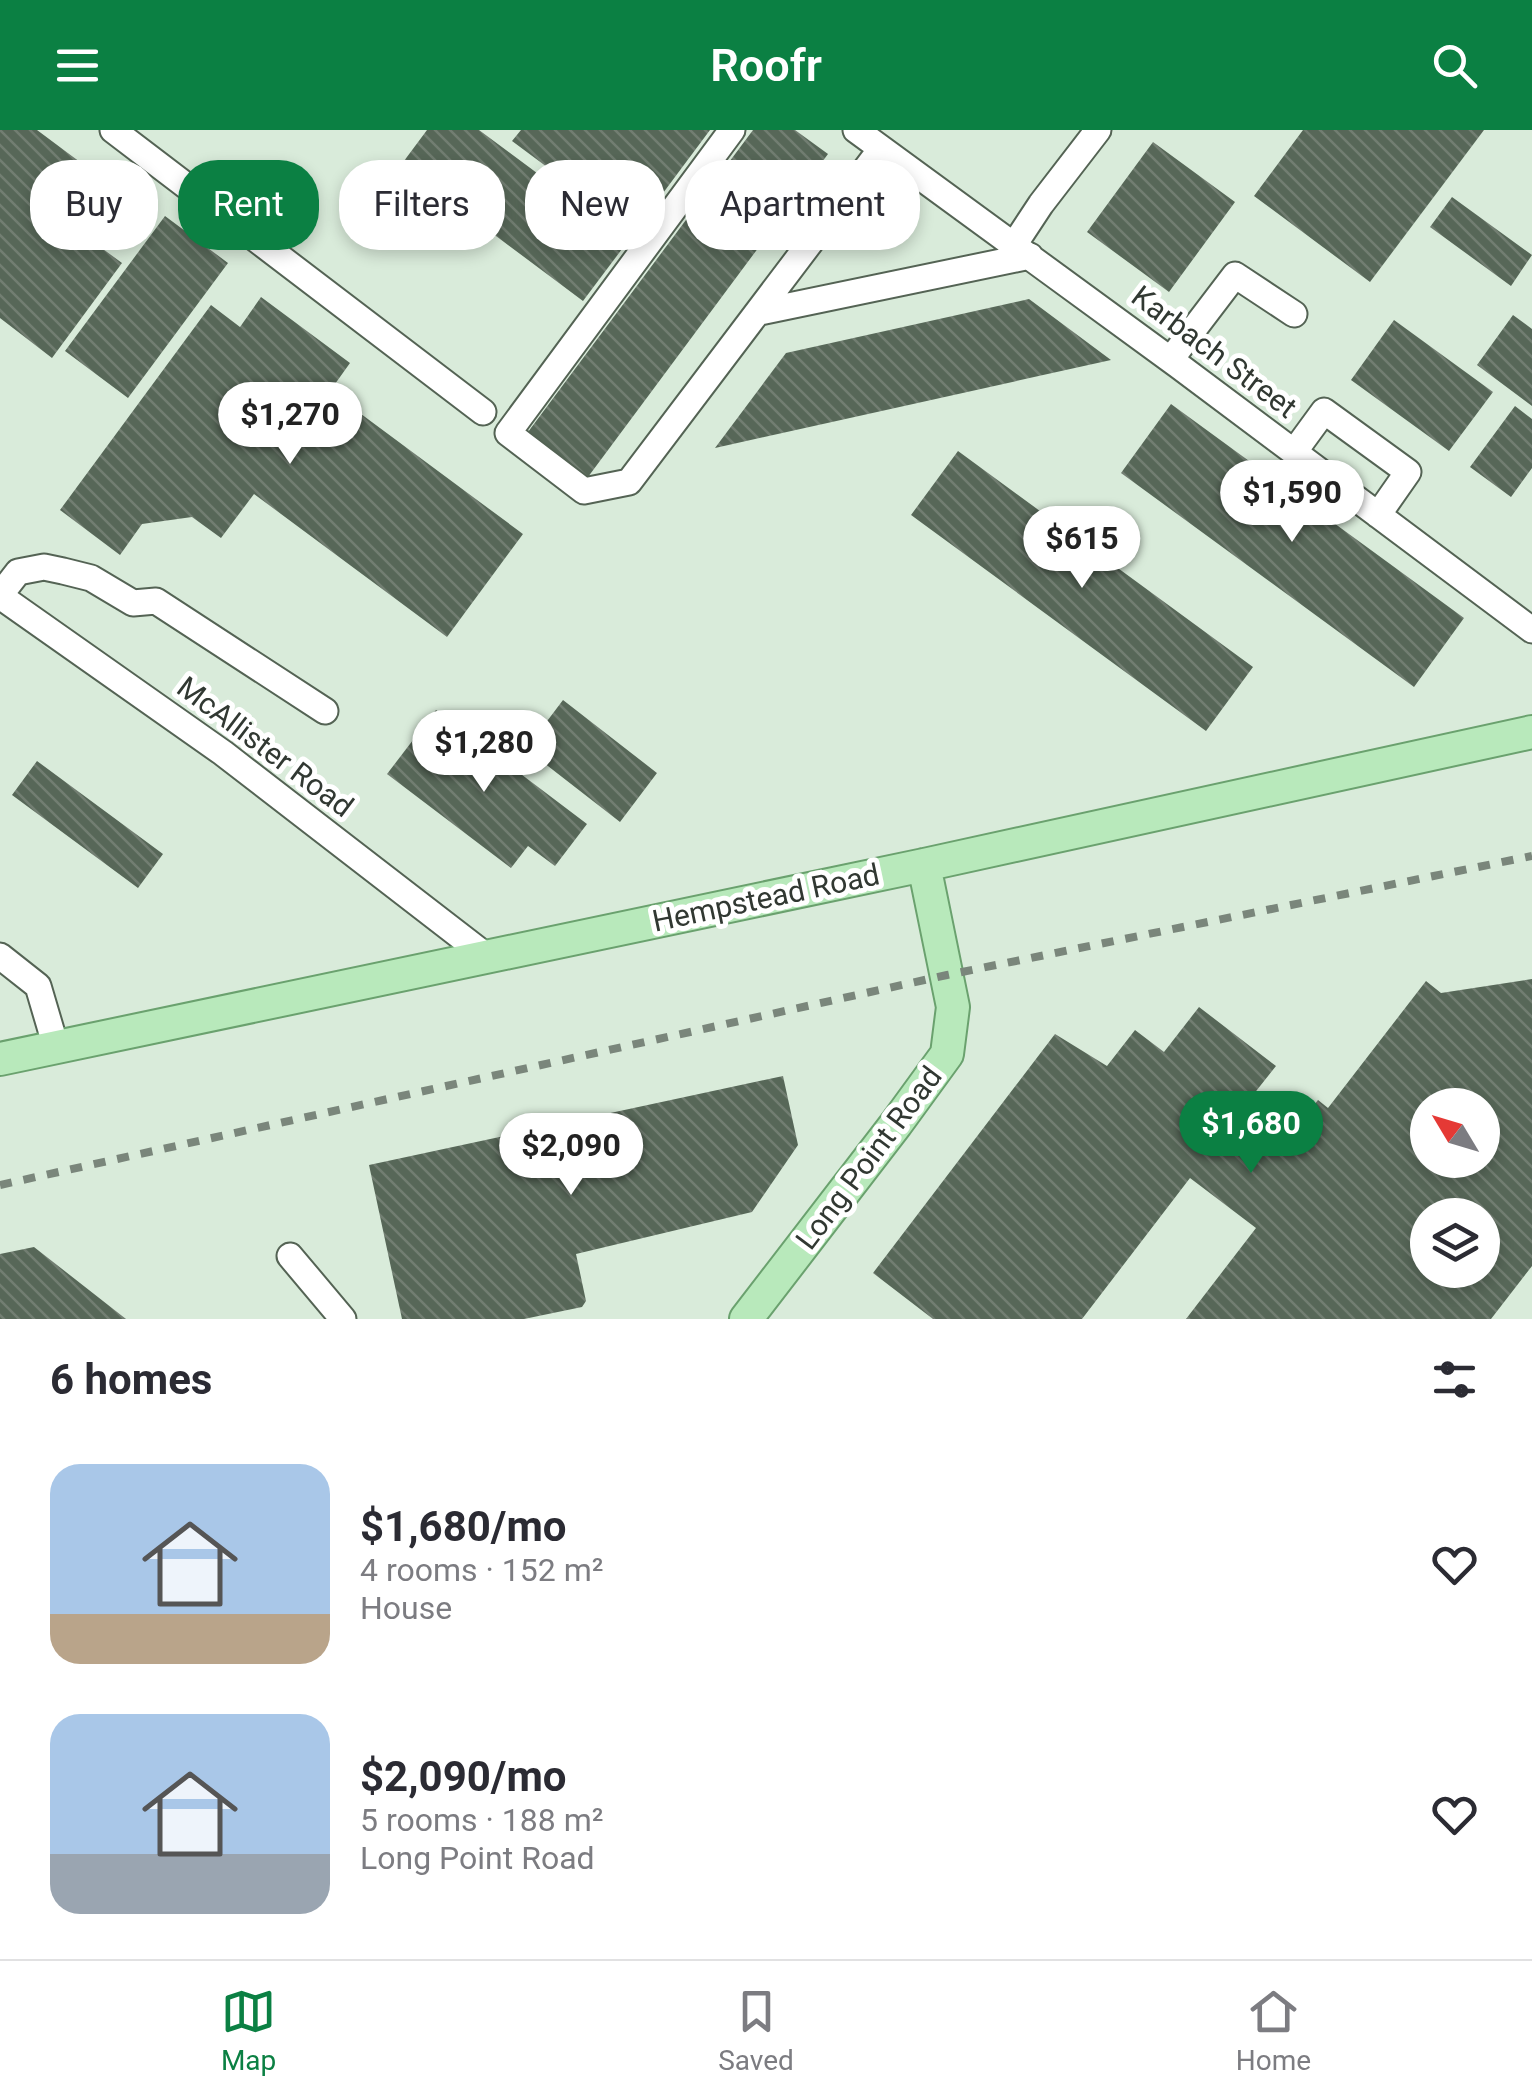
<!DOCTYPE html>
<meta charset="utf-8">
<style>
body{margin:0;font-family:Roboto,sans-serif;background:#f2f2f3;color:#2b2b33;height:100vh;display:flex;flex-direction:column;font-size:38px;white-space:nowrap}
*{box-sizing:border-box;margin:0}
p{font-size:32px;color:#7c7c81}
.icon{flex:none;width:55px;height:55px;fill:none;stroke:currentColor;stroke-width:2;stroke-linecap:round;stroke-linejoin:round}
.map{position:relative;height:1189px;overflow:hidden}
.details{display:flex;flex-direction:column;background:#fff;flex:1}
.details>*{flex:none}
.top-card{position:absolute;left:30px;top:30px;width:1000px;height:90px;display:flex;gap:20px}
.needle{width:65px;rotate:308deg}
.controls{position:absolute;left:1410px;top:958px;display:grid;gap:20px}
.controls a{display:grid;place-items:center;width:90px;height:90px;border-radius:50%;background:#fff;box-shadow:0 5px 15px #0003;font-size:50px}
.price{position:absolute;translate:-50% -85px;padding:0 22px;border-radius:35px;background:#fff;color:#222;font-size:32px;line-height:65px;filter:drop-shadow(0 2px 5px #0008)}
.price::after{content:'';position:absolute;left:50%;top:60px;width:30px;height:22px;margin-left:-15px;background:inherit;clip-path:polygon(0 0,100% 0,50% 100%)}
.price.selected{background:#0b8043;color:#fff}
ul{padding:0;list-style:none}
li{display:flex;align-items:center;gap:30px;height:250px;padding:0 50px}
li span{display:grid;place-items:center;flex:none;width:280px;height:200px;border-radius:30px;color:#555}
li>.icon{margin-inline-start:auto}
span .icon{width:120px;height:120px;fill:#fffc;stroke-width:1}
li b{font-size:42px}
h2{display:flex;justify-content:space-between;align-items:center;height:120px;padding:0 50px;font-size:42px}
.tag{padding:0 35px;border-radius:40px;background:#fff;box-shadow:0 5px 15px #0003;font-size:35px;line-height:90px}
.tag.selected{background:#0b8043;color:#fff}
header{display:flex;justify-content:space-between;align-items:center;height:130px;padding:0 50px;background:#0b8043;color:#fff;font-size:45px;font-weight:600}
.menu{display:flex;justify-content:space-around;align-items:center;height:140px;border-top:2px solid #e1e1e2;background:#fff;font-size:28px;color:#7c7c81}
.menu a{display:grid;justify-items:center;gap:5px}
.menu .selected{color:#0b8043}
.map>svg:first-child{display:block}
.building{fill:url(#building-back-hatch);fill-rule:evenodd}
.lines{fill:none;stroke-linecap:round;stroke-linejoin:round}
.minor-casing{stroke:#546354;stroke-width:29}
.major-casing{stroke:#6aa16e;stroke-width:36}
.minor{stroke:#fff;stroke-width:25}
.major{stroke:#b8e9bb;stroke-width:32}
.rail{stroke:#7a867b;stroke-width:8;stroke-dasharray:12 12;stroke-linecap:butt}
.labels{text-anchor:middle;stroke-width:10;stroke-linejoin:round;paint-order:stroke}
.street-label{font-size:30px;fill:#313832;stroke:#fff}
</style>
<header><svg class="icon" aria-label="menu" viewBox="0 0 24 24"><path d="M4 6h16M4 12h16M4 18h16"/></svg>Roofr<svg class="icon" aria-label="search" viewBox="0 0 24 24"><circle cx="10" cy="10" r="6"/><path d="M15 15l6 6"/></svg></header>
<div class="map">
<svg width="1532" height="1189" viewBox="0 0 1532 1189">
<defs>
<pattern id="building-back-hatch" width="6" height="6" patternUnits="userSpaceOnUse" patternTransform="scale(2.5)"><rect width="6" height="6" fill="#576758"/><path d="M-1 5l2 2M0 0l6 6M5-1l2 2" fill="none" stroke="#727e72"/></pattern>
</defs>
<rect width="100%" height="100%" fill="#d9ebda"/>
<path class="building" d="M0 0H37L96 44 67 82 93 101 88 108 122 133 52 228 0 188Z
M427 0H479L541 46 547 37 512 11 521 0H710L634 102 570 54 564 63 628 111 583 171 401 35Z
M753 0H795L828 24 588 347 528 302Z
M1303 0H1484L1370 152 1254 66Z
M1153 12 1235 72 1169 162 1087 102Z
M1452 67 1532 125 1511 156 1430 97Z
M165 86 228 133 128 268 65 221Z
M261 167 350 233 330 261 523 404 447 507 254 364 221 408 192 387 142 394 120 425 60 380 211 175 240 197Z
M1029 169 1111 230 715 318 786 223Z
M1513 185 1532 199V276L1477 235Z
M1394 190 1493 262 1449 321 1351 250Z
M1171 274 1464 488 1414 557 1121 343Z
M1515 276 1532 289V338L1511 367 1470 337Z
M958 321 1253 537 1206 601 911 385Z
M563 570 657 643 620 692 526 619Z
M436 580 587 694 555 736 528 716 511 738 387 644Z
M37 631 163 724 138 758 12 665Z
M1532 849V1136L1491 1189H1186L1256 1098 1190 1048 1082 1189H933L873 1143 1055 904 1107 936 1135 900 1164 922 1199 877 1276 936 1253 965 1296 998 1318 970 1328 978 1426 851 1441 863ZM1428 975H1482V1030H1428ZM1428 1085H1482V1140H1428Z
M783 946 798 1015 752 1082 576 1124 586 1171 582 1177 524 1189H402L369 1035Z
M34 1117 126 1189H0V1124Z"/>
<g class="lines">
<defs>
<path id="minor" d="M113 0 483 282
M732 0 508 303 584 361 629 352 881 19
M856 0 1179 236 1532 500
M1014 115 1041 74 1098 0
M760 182 1030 126
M1171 229 1235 145 1294 184
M1294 322 1324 281 1408 342 1378 385
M0 465 18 442 44 437 63 441 91 448 133 473 156 471 325 581
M0 466 223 623 486 826
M0 826 38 856 56 917
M290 1126 343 1189"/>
<path id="major" d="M0 929 924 735 1532 602
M746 1189 896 994 947 924 953 877 924 735"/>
</defs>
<use href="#minor" class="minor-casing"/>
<use href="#major" class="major-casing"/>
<use href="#minor" class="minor"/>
<use href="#major" class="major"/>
<path class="rail" d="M0 1055 947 845 1532 726"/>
</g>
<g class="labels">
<g class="street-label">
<text transform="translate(1214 222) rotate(37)" y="10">Karbach Street</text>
<text transform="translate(265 617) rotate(37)" y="10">McAllister Road</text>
<text transform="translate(766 768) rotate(-12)" y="10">Hempstead Road</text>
<text transform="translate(869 1028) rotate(-53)" y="10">Long Point Road</text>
</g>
</g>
</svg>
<div class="controls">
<a><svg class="needle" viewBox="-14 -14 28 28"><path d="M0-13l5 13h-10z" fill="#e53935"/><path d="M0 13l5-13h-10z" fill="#7c7c81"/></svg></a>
<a><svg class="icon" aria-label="layers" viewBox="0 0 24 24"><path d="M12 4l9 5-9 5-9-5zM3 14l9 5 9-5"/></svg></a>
</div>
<b class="price" style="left:290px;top:337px">$1,270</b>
<b class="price" style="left:1292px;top:415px">$1,590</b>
<b class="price" style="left:1082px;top:461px">$615</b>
<b class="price" style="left:484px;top:665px">$1,280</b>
<b class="price selected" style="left:1251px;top:1046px">$1,680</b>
<b class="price" style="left:571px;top:1068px">$2,090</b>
<div class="top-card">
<a class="tag">Buy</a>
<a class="tag selected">Rent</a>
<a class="tag">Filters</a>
<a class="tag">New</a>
<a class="tag">Apartment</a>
</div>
</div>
<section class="details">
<h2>6 homes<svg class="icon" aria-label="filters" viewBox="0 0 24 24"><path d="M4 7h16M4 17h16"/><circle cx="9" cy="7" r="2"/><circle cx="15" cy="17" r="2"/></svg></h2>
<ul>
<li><span style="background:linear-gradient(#a9c7e8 75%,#b9a48a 0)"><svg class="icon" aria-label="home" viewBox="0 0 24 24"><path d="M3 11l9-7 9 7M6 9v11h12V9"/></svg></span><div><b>$1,680/mo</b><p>4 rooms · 152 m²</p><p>House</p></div><svg class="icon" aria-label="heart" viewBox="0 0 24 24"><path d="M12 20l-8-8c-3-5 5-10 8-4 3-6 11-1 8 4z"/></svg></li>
<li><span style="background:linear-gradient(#a9c7e8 70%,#9aa5b1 0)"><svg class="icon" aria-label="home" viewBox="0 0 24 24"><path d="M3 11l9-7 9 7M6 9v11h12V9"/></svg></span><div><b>$2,090/mo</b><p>5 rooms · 188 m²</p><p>Long Point Road</p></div><svg class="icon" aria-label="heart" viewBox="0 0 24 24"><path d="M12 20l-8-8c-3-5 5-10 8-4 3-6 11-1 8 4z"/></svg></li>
</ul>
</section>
<nav class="menu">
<a class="selected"><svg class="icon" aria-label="map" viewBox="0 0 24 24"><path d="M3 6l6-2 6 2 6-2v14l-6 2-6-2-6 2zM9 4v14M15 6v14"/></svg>Map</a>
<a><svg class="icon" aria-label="saved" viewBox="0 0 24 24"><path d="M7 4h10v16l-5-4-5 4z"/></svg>Saved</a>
<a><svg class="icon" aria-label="home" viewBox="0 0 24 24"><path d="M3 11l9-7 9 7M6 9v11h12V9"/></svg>Home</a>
</nav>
